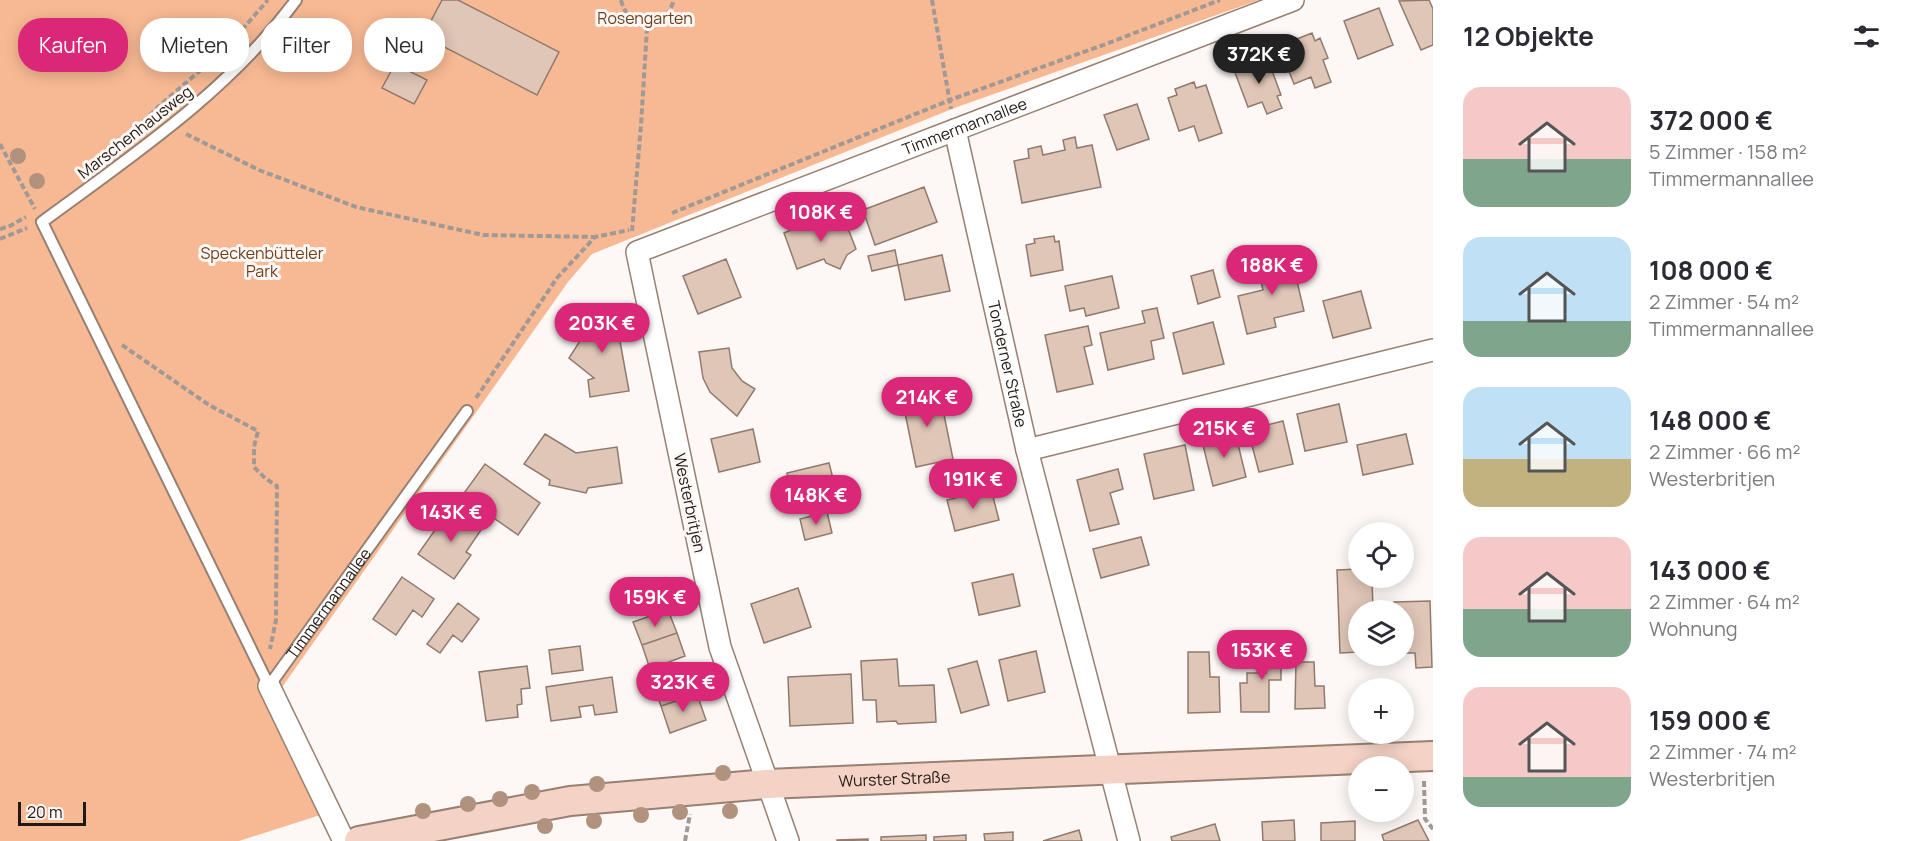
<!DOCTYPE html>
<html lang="de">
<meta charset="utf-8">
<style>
body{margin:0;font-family:Manrope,sans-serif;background:#f7f7f7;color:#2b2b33;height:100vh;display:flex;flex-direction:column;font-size:22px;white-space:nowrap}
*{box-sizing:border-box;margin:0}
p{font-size:20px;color:#7c7c81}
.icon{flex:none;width:33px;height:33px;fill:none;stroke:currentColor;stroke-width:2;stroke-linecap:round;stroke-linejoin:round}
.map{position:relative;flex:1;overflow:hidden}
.panel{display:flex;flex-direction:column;background:#fff;width:480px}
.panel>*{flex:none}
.guide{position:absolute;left:18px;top:18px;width:570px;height:54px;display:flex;gap:12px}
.fabs{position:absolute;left:1348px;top:522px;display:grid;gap:12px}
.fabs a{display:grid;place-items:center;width:66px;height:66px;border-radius:50%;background:#fff;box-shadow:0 3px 15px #0003;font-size:30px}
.scale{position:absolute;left:18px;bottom:15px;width:68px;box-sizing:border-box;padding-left:6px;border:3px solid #221914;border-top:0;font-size:16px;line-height:21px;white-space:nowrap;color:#221914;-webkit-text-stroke:4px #fdf8f5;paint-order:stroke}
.price{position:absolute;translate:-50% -51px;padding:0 14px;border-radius:21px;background:#db2777;color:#fff;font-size:20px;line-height:39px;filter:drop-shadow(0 2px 3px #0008)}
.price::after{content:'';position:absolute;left:50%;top:36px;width:18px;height:14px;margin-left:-9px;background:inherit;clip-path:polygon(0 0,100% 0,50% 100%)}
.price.on{background:#222;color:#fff}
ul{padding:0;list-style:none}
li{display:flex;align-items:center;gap:18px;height:150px;padding:0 30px}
li span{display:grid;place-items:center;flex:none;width:168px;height:120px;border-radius:18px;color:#555}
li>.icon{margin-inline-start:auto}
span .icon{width:72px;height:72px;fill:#fffc;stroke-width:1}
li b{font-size:26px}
h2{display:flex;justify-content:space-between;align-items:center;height:72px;padding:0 30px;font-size:26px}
.chip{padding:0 21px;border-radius:24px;background:#fff;box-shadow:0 3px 15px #0003;font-size:21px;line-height:54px}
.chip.on{background:#db2777;color:#fff}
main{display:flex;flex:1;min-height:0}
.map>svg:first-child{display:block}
.green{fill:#f7b993}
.building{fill:#dfc6b7;stroke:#917a6d;stroke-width:1.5}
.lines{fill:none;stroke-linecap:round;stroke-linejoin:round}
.lane-casing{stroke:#978072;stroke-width:14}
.street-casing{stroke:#978072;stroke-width:24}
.secondary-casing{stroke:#978072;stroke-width:32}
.path{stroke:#a09995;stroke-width:4;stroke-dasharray:6 3;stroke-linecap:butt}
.lane{stroke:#fff;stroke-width:10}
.street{stroke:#fff;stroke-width:21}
.secondary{stroke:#f4d2c5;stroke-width:28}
.tree{fill:#b0927e}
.labels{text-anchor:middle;stroke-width:6;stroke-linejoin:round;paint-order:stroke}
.park-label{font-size:16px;fill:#713e1c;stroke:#fdf8f5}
.street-label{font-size:16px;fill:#221914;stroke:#fdf8f5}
</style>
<main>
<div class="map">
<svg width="1433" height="841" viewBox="0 0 1433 841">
<rect width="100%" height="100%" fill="#fdf8f5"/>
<path class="green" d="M0 0H1259L957 107 592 254 568 282 280 690 339 809 239 841H0Z"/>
<path class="building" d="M442 0H458L559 52 537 95 423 36Z
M1429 0 1433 9V45L1421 50 1399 1Z
M1379 8 1393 45 1358 59 1344 21Z
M1312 33 1315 41 1320 38 1328 58 1323 60 1331 82 1315 88 1311 77 1294 84 1279 46Z
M1267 57 1281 95 1277 96 1282 108 1267 114 1262 102 1248 107 1234 70Z
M395 64 427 80 414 104 382 88Z
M1194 82 1196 88 1206 85 1222 133 1199 141 1194 126 1179 131 1168 98 1177 95 1175 89Z
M1137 104 1149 139 1117 150 1104 115Z
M1075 137 1077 148 1092 145 1101 187 1022 203 1014 161 1029 158 1028 149 1041 146 1043 155 1065 150 1063 140Z
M924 187 937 222 875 245 863 210Z
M843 216 856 249 847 255 840 269 826 263 824 259 797 269 784 233 812 221 819 226Z
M1054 236 1055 242 1059 241 1063 270 1031 276 1026 245 1035 243 1034 239Z
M895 250 898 265 872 271 868 256Z
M942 255 950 291 905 300 898 265Z
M1291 256 1304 311 1274 318 1276 327 1247 334 1238 296 1263 290 1257 264Z
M726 259 741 297 698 314 683 276Z
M1213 270 1220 297 1198 304 1191 276Z
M1112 276 1119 308 1086 316 1084 308 1070 311 1065 286Z
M1361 291 1371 328 1333 338 1323 301Z
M614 308 629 391 590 397 588 380 594 378 569 358 587 330 584 313Z
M1157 308 1164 338 1151 341 1154 359 1108 370 1100 333 1145 323 1142 311Z
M1213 322 1224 364 1183 374 1173 333Z
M1088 326 1092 345 1084 347 1093 384 1057 392 1045 335Z
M729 348 732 368 742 381 755 389 737 416 710 392 703 378 700 358 699 352Z
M939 390 953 459 916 467 902 398Z
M1339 404 1347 442 1305 451 1297 414Z
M1283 421 1293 464 1259 472 1248 430Z
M753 429 760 462 719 472 711 439Z
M1235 432 1246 477 1213 486 1202 441Z
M545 434 576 453 617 447 622 483 588 488 586 493 549 485 550 480 524 464Z
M1406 434 1413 464 1363 475 1357 445Z
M1185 445 1194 490 1154 499 1144 454Z
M829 463 838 498 796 508 787 473Z
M485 464 540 503 518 535 462 496Z
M1118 469 1123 489 1110 493 1119 524 1090 531 1077 480Z
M991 489 999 520 955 531 947 500Z
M452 506 483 527 466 552 471 555 454 579 418 554Z
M827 512 832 533 805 540 800 519Z
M1141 537 1149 565 1101 578 1093 549Z
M1359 569V578H1372L1373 610H1359V652L1340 653 1337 570Z
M1013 574 1020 606 979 615 972 583Z
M402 577 434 599 422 617 413 610 396 635 373 619Z
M798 588 811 627 764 643 751 604Z
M1430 601 1432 667 1416 668 1415 653H1404V610H1395L1394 602Z
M458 603 479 619 462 642 453 635 440 653 427 644Z
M668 610 677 633 642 645 633 622Z
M677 633 685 656 650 669 642 645Z
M1266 639H1281V680H1269V712H1241L1240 683H1247V673H1266Z
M580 646 583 670 552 674 549 650Z
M1036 651 1045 692 1008 701 999 660Z
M1188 652H1209L1210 677H1219L1220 712 1188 713Z
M897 659 899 686 934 685 936 722 898 724 896 721 877 722 876 700H863L861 661Z
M977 661 989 705 961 713 948 669Z
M1296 662H1314L1315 686H1324L1325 708 1295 709Z
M527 666 530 688 521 689 522 704 517 705 518 717 486 721 479 672Z
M689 673 697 694 661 706 653 685Z
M851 674 853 723 790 726 788 677Z
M612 677 617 712 595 715 593 705 579 707 581 717 551 721 546 687Z
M697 694 706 720 670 733 661 706Z
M1294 820 1295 841H1263L1262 822Z
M1418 820 1429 841H1384L1382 835Z
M1355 821V841H1321V823Z
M1215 824 1220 841H1172L1171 837Z
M1079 830 1082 841H1043Z
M1013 832V841H985L984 834Z
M926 835V841H881V837Z
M966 835V841H934V837Z
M868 839V841H837V840Z"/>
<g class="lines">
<defs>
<g id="lane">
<path id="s1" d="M296 0C228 92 133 155 42 222L269 686 467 411"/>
</g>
<g id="street">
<path id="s2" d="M955 130 1027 450 1129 841"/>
<path d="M1027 450 1433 350"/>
<path d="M269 686 344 841"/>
<path id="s3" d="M788 841 720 647 637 252 1293 0"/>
</g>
<g id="secondary">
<path id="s4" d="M359 841 570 801 767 784 1433 756"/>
</g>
</defs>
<use href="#lane" class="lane-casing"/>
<use href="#street" class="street-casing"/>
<use href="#secondary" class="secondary-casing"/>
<path class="path" d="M621 0C625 15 633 23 647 28 661 22 669 15 674 0
M932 0 951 109
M130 134 158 107 225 49 268 0
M186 134 259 170 356 207 483 235 595 237
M0 144 35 209
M672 213 950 100 1106 44 1220 0
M0 229 10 226 26 217
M632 231 641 125 647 28
M0 239 27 228
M122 345 209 405 258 431 254 447V467L265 478 277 486 276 620 270 649
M476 398 557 278 595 237 629 230
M1424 781 1425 819 1433 829
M685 841 690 814"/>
<use href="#lane" class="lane"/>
<use href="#street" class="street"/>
<use href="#secondary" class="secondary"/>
</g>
<g class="tree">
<circle cx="18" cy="156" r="8"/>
<circle cx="37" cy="181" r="8"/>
<circle cx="723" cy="773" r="8"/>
<circle cx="597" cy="784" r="8"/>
<circle cx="532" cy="792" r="8"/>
<circle cx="500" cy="799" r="8"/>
<circle cx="468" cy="804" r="8"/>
<circle cx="423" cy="811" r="8"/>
<circle cx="730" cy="811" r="8"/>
<circle cx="680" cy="812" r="8"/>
<circle cx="641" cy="815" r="8"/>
<circle cx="594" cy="821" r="8"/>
<circle cx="545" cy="826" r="8"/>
</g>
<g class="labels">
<g class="park-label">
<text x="645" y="24">Rosengarten</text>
<text x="262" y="259">Speckenbütteler<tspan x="262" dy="18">Park</tspan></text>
</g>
<g class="street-label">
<text dy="6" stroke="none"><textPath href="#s3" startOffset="960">Timmermannallee</textPath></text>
<text transform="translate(135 132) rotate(-38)" y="6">Marschenhausweg</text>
<text dy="6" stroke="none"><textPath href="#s2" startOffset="240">Tonderner Straße</textPath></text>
<text transform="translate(690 503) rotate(78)" y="6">Westerbritjen</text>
<text dy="6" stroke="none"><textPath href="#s1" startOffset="957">Timmermannallee</textPath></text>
<text dy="6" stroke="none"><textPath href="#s4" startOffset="540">Wurster Straße</textPath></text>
</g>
</g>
</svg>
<div class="fabs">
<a><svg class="icon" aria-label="locate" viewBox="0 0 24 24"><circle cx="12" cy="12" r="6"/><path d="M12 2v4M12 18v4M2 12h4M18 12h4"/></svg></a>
<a><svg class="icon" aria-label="layers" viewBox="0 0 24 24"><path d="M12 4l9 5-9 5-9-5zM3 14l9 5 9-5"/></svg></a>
<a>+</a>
<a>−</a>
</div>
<div class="scale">20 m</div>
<b class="price on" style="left:1259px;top:85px">372K €</b>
<b class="price" style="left:821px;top:243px">108K €</b>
<b class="price" style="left:1272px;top:296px">188K €</b>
<b class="price" style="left:602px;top:354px">203K €</b>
<b class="price" style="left:927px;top:428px">214K €</b>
<b class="price" style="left:1224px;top:459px">215K €</b>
<b class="price" style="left:973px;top:510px">191K €</b>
<b class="price" style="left:816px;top:526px">148K €</b>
<b class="price" style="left:451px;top:543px">143K €</b>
<b class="price" style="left:655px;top:628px">159K €</b>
<b class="price" style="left:1262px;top:681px">153K €</b>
<b class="price" style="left:683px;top:713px">323K €</b>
<div class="guide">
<a class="chip on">Kaufen</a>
<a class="chip">Mieten</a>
<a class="chip">Filter</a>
<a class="chip">Neu</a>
</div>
</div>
<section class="panel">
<h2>12 Objekte<svg class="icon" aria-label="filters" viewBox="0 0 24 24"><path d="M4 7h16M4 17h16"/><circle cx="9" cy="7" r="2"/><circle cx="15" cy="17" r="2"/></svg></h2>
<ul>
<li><span style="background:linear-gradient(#f6c9c9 60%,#7fa58c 0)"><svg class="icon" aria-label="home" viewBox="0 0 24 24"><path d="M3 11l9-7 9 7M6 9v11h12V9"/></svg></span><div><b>372 000 €</b><p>5 Zimmer · 158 m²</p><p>Timmermannallee</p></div></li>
<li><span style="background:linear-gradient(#bfe0f5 70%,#7fa58c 0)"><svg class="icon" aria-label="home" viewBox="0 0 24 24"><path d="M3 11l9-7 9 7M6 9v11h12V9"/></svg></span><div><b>108 000 €</b><p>2 Zimmer · 54 m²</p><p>Timmermannallee</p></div></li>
<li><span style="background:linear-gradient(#bfe0f5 60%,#c2b280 0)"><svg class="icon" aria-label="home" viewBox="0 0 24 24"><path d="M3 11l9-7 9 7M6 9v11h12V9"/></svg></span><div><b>148 000 €</b><p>2 Zimmer · 66 m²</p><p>Westerbritjen</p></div></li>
<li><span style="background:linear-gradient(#f6c9c9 60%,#7fa58c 0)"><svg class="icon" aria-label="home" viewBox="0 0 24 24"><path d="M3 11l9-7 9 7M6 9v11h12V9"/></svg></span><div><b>143 000 €</b><p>2 Zimmer · 64 m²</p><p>Wohnung</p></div></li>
<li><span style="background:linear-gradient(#f6c9c9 75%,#7fa58c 0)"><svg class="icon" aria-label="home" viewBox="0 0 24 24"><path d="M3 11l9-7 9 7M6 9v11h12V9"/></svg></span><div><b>159 000 €</b><p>2 Zimmer · 74 m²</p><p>Westerbritjen</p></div></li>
</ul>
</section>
</main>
